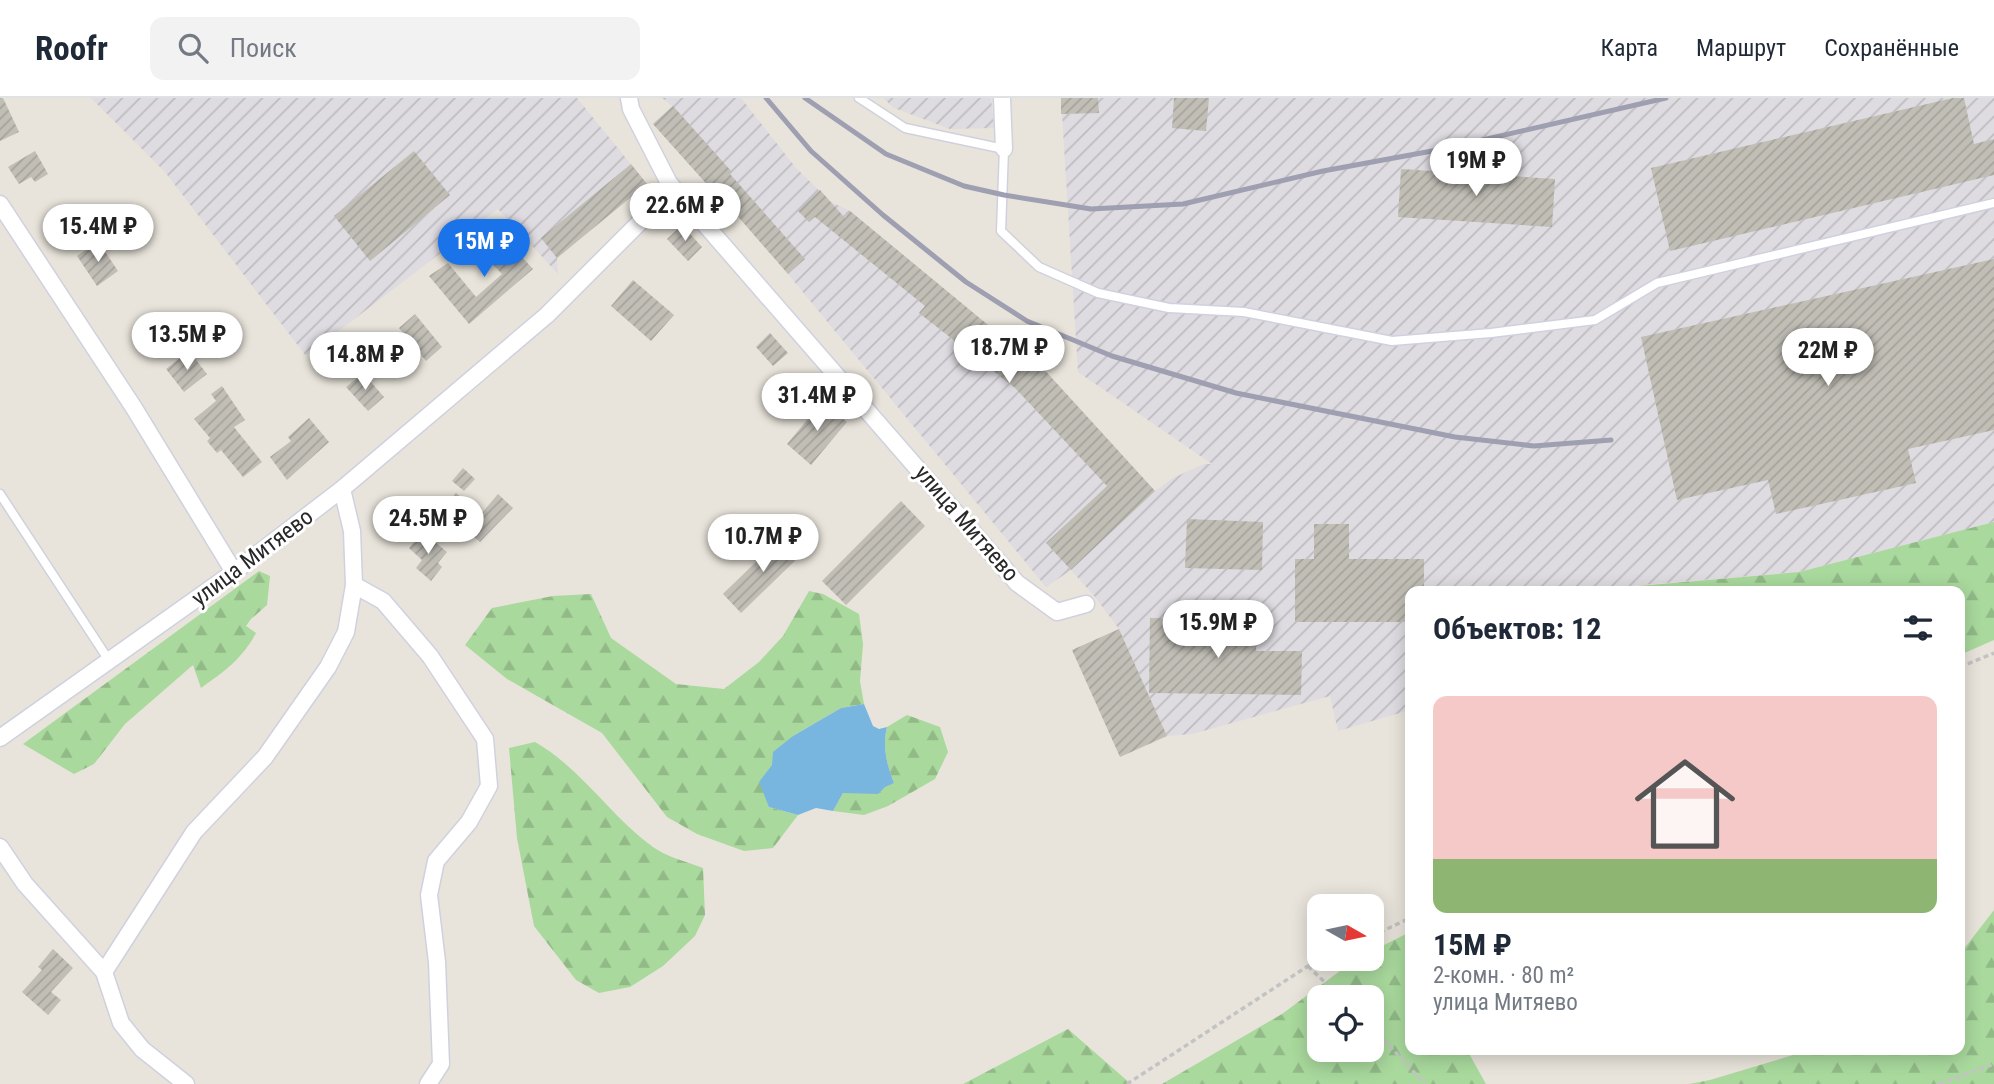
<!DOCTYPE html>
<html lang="ru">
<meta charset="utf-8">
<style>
body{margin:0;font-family:"Roboto Condensed",sans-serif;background:#f2f2f3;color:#1f2937;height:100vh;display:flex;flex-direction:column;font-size:26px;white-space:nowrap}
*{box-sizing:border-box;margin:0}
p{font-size:23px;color:#747a83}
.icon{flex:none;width:38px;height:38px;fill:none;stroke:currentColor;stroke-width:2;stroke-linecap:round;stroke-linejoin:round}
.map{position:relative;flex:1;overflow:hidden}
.panel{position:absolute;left:1405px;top:488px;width:560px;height:469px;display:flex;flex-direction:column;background:#fff;border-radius:14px;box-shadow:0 4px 18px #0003}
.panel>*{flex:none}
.needle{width:46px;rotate:99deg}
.buttons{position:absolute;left:1307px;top:796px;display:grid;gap:14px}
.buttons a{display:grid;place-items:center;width:77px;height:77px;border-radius:14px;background:#fff;box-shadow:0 4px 18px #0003;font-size:35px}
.price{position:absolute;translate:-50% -60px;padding:0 16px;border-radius:24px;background:#fff;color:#222;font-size:23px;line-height:46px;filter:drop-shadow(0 2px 4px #0008)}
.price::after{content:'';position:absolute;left:50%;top:42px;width:21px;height:16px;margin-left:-10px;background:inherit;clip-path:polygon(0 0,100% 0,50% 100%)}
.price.selected{background:#1a73e8;color:#fff}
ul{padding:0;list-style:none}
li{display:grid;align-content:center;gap:14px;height:371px;padding:0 28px}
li+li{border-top:2px solid #e0e1e3}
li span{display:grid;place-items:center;height:217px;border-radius:14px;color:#555}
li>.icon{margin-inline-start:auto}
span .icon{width:126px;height:126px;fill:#fffc;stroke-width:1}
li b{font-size:30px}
h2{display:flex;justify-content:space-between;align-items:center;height:84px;padding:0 28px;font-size:30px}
header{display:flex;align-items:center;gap:42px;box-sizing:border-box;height:98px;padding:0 35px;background:#fff;border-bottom:2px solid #e0e1e3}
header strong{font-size:33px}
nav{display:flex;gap:38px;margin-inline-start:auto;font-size:24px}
.search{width:490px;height:63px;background:#f2f2f3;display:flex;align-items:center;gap:18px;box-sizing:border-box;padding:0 24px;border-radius:14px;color:#747a83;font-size:26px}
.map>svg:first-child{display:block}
.industrial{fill:url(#industrial-furrows)}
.forest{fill:url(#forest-firs);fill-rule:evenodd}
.water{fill:#79b6df}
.building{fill:url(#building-hatch)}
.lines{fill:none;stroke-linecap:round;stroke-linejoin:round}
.service-casing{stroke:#d0d1df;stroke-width:11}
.minor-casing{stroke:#d0d1df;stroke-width:19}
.path{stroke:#c3c3c3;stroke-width:3.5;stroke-dasharray:5 3.5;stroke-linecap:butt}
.service{stroke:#fff;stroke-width:8}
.minor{stroke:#fff;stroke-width:16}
.rail{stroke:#9e9fb0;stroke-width:5}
.labels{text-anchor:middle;stroke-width:6;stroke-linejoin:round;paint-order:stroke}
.street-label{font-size:23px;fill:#282828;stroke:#fff}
</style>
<header>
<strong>Roofr</strong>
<div class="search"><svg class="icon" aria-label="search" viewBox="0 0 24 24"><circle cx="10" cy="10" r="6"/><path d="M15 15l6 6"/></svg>Поиск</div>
<nav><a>Карта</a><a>Маршрут</a><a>Сохранённые</a></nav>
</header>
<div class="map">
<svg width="1994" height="986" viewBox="0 0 1994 986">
<defs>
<pattern id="industrial-furrows" width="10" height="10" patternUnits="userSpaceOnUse" patternTransform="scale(1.75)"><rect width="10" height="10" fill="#dedbe1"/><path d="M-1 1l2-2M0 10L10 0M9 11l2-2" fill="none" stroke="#bebcc1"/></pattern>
<pattern id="forest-firs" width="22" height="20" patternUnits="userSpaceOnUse" patternTransform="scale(1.75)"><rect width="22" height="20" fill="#a9d99d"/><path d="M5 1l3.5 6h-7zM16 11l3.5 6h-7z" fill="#91ba87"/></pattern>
<pattern id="building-hatch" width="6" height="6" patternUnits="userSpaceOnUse" patternTransform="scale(1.75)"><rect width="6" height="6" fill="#c1beb6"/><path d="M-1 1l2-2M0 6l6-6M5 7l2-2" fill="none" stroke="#a6a39c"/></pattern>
</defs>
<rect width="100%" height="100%" fill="#e8e4db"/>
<path class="industrial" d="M91 0H577L647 86 557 160 558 176 498 111 306 258 165 74Z
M662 0H741L797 71 831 104 850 113 1038 268 1040 267 1155 393 1173 380 1204 366H1212L1078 274 1061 0H1994V424L1799 474 1605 490V493L1410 494V612L1338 633 1330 598 1192 636 1167 638 1119 531 1095 499 1071 472 1046 489 788 176 718 95 712 92 653 26 672 8Z
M883 0H991L994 30 950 31 894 10Z"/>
<path class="forest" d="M1994 424V542L1960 557V494H1605L1604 491 1799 474Z
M259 473 270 478 267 507 251 521 246 528 256 535C242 561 225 573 201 590L193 567 125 626 94 666 74 676 23 646Z
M809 493 823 496 859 516 863 546 860 583 864 606 841 610 793 638 769 709 798 717 773 750 744 753 697 736 667 719 602 635 507 581 465 547 492 510 553 498 591 496 611 540 676 586 724 591 759 564 783 538Z
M907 617 940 629 948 654 935 681 888 708 864 717 833 713 843 695 858 694 894 685C887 667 882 649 887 629Z
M535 644C581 670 610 718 653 749 667 759 687 764 703 770L705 817 695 838 663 868 630 889 599 895 576 882 534 828 517 740 509 650Z
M1994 812V986H1689L1710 982 1810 952H1960V856Z
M1410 834V952H1467L1486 986H1162L1282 916 1352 864 1357 861H1372V853ZM1320 900H1372V952H1320Z
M1068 931 1131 986H963Z"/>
<path class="water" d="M864 606 873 628 879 631 887 629C882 649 887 667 894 685L885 689 878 696 843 695 833 713 816 710 798 717 769 709 759 684 772 667 773 654 793 638 841 610Z"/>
<path class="building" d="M0 0H3L19 34 0 43Z
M1061 0H1098L1099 15 1061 16Z
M1174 0H1209L1206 33 1172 30Z
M1953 0H1964L1974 46 1994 41V77L1670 153 1651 70Z
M673 8 732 74 730 76 805 161 788 176 714 91 712 92 653 26Z
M35 53 48 76 35 84 31 79 19 86 8 69Z
M414 53 450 97 370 163 334 118Z
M631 66 647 86 557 160 541 140Z
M1401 71 1555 81 1552 129 1398 119Z
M820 92 845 120 850 113 1039 269 1040 267 1155 393 1071 472 1046 445 1107 388 1015 290 919 215 925 208 815 119 809 124 798 113Z
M682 127 702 149 688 163 667 141Z
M498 133 533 171 469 226 429 178 448 165 476 199 502 176 478 151Z
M459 142 468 153 455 164 446 153Z
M98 143 118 173 97 188 77 158Z
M1994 161V332L1908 351 1916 385 1776 416 1768 382 1677 402 1641 239Z
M633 182 674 217 651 243 611 208Z
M415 216 442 249 426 263 399 230Z
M770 235 788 255 773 268 756 249Z
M189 253 207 276 184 294 166 271Z
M363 275 384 299 368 313 346 289Z
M222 288 245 322 234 329 262 364 243 379 221 352 217 355 207 343 210 340 194 321 216 303 211 296Z
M822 304 847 324 811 367 787 346Z
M309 320 329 344 287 382 270 359 291 343 288 339Z
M463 370 475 381 464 393 452 383Z
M456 395 481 416 498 396 513 410 480 444 442 412Z
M901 403 925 428 846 507 822 483Z
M1187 421 1263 424 1262 472 1185 470Z
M1314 426H1349V461H1424V494H1410V524H1295V461H1314Z
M423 434 447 454 438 465 442 469 431 483 416 470 422 462 409 450Z
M784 437 802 456 741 515 723 496Z
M1150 520 1257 522 1256 553H1302L1301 597 1149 595Z
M1119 531 1167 638 1120 659 1072 552Z
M53 851 73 870 51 894 61 902 48 917 22 894 42 872 38 869Z"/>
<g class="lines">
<defs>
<path id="service" d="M859 0 905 30 1004 51 1001 133 1039 169 1098 195 1169 210 1244 214 1392 243 1491 235 1595 222 1657 185 1994 105
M0 396 110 564"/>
<path id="minor" d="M1002 0 1004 51
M669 85 1017 485 1057 514 1086 506
M0 106 134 310 234 474
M354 487 383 503 430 558 485 641 489 688 469 724 436 763 429 797 437 864 441 966 428 986
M0 640 234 474 342 391 547 217 651 113 669 85 631 11 629 0
M0 749 25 786 104 874 121 925 142 951 186 986
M104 874 194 734 265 659 328 569 346 534 354 487 352 433 342 391"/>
</defs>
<use href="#service" class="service-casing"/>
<use href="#minor" class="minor-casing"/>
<path class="path" d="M1960 569 1994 555
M1372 838 1410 820
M1308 868 1341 900
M1372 929 1425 986
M1127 986 1308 868 1324 861
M1939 986 1994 966"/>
<use href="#service" class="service"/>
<use href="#minor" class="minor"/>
<path class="rail" d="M766 0 811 53 883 117 966 184 1027 223 1112 258 1236 295 1455 339 1534 348 1611 342
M805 0 886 56 964 88 1004 97 1091 111 1183 106 1323 73 1443 51 1666 0"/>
</g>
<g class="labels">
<g class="street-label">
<text transform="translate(967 425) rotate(49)" y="8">улица Митяево</text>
<text transform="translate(252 459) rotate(-37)" y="8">улица Митяево</text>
</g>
</g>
</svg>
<div class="buttons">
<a><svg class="needle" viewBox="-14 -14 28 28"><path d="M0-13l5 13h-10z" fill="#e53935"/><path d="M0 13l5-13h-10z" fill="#747a83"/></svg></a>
<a><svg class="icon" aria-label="locate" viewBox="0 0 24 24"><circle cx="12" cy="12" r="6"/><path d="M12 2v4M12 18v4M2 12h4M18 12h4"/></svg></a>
</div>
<b class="price" style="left:1476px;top:100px">19M ₽</b>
<b class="price" style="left:685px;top:145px">22.6M ₽</b>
<b class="price" style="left:98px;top:166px">15.4M ₽</b>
<b class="price selected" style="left:484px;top:181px">15M ₽</b>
<b class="price" style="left:187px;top:274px">13.5M ₽</b>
<b class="price" style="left:1009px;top:287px">18.7M ₽</b>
<b class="price" style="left:1828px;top:290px">22M ₽</b>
<b class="price" style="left:365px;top:294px">14.8M ₽</b>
<b class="price" style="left:817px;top:335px">31.4M ₽</b>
<b class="price" style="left:428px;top:458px">24.5M ₽</b>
<b class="price" style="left:763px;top:476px">10.7M ₽</b>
<b class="price" style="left:1218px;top:562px">15.9M ₽</b>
<section class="panel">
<h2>Объектов: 12<svg class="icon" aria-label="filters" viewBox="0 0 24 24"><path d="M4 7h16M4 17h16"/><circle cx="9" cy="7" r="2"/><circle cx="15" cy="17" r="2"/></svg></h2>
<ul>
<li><span style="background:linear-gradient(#f6c9c9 75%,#8fb573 0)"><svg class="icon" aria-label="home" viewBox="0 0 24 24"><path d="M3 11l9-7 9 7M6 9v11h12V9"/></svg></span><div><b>15M ₽</b><p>2-комн. · 80 m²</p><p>улица Митяево</p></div></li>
</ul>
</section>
</div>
